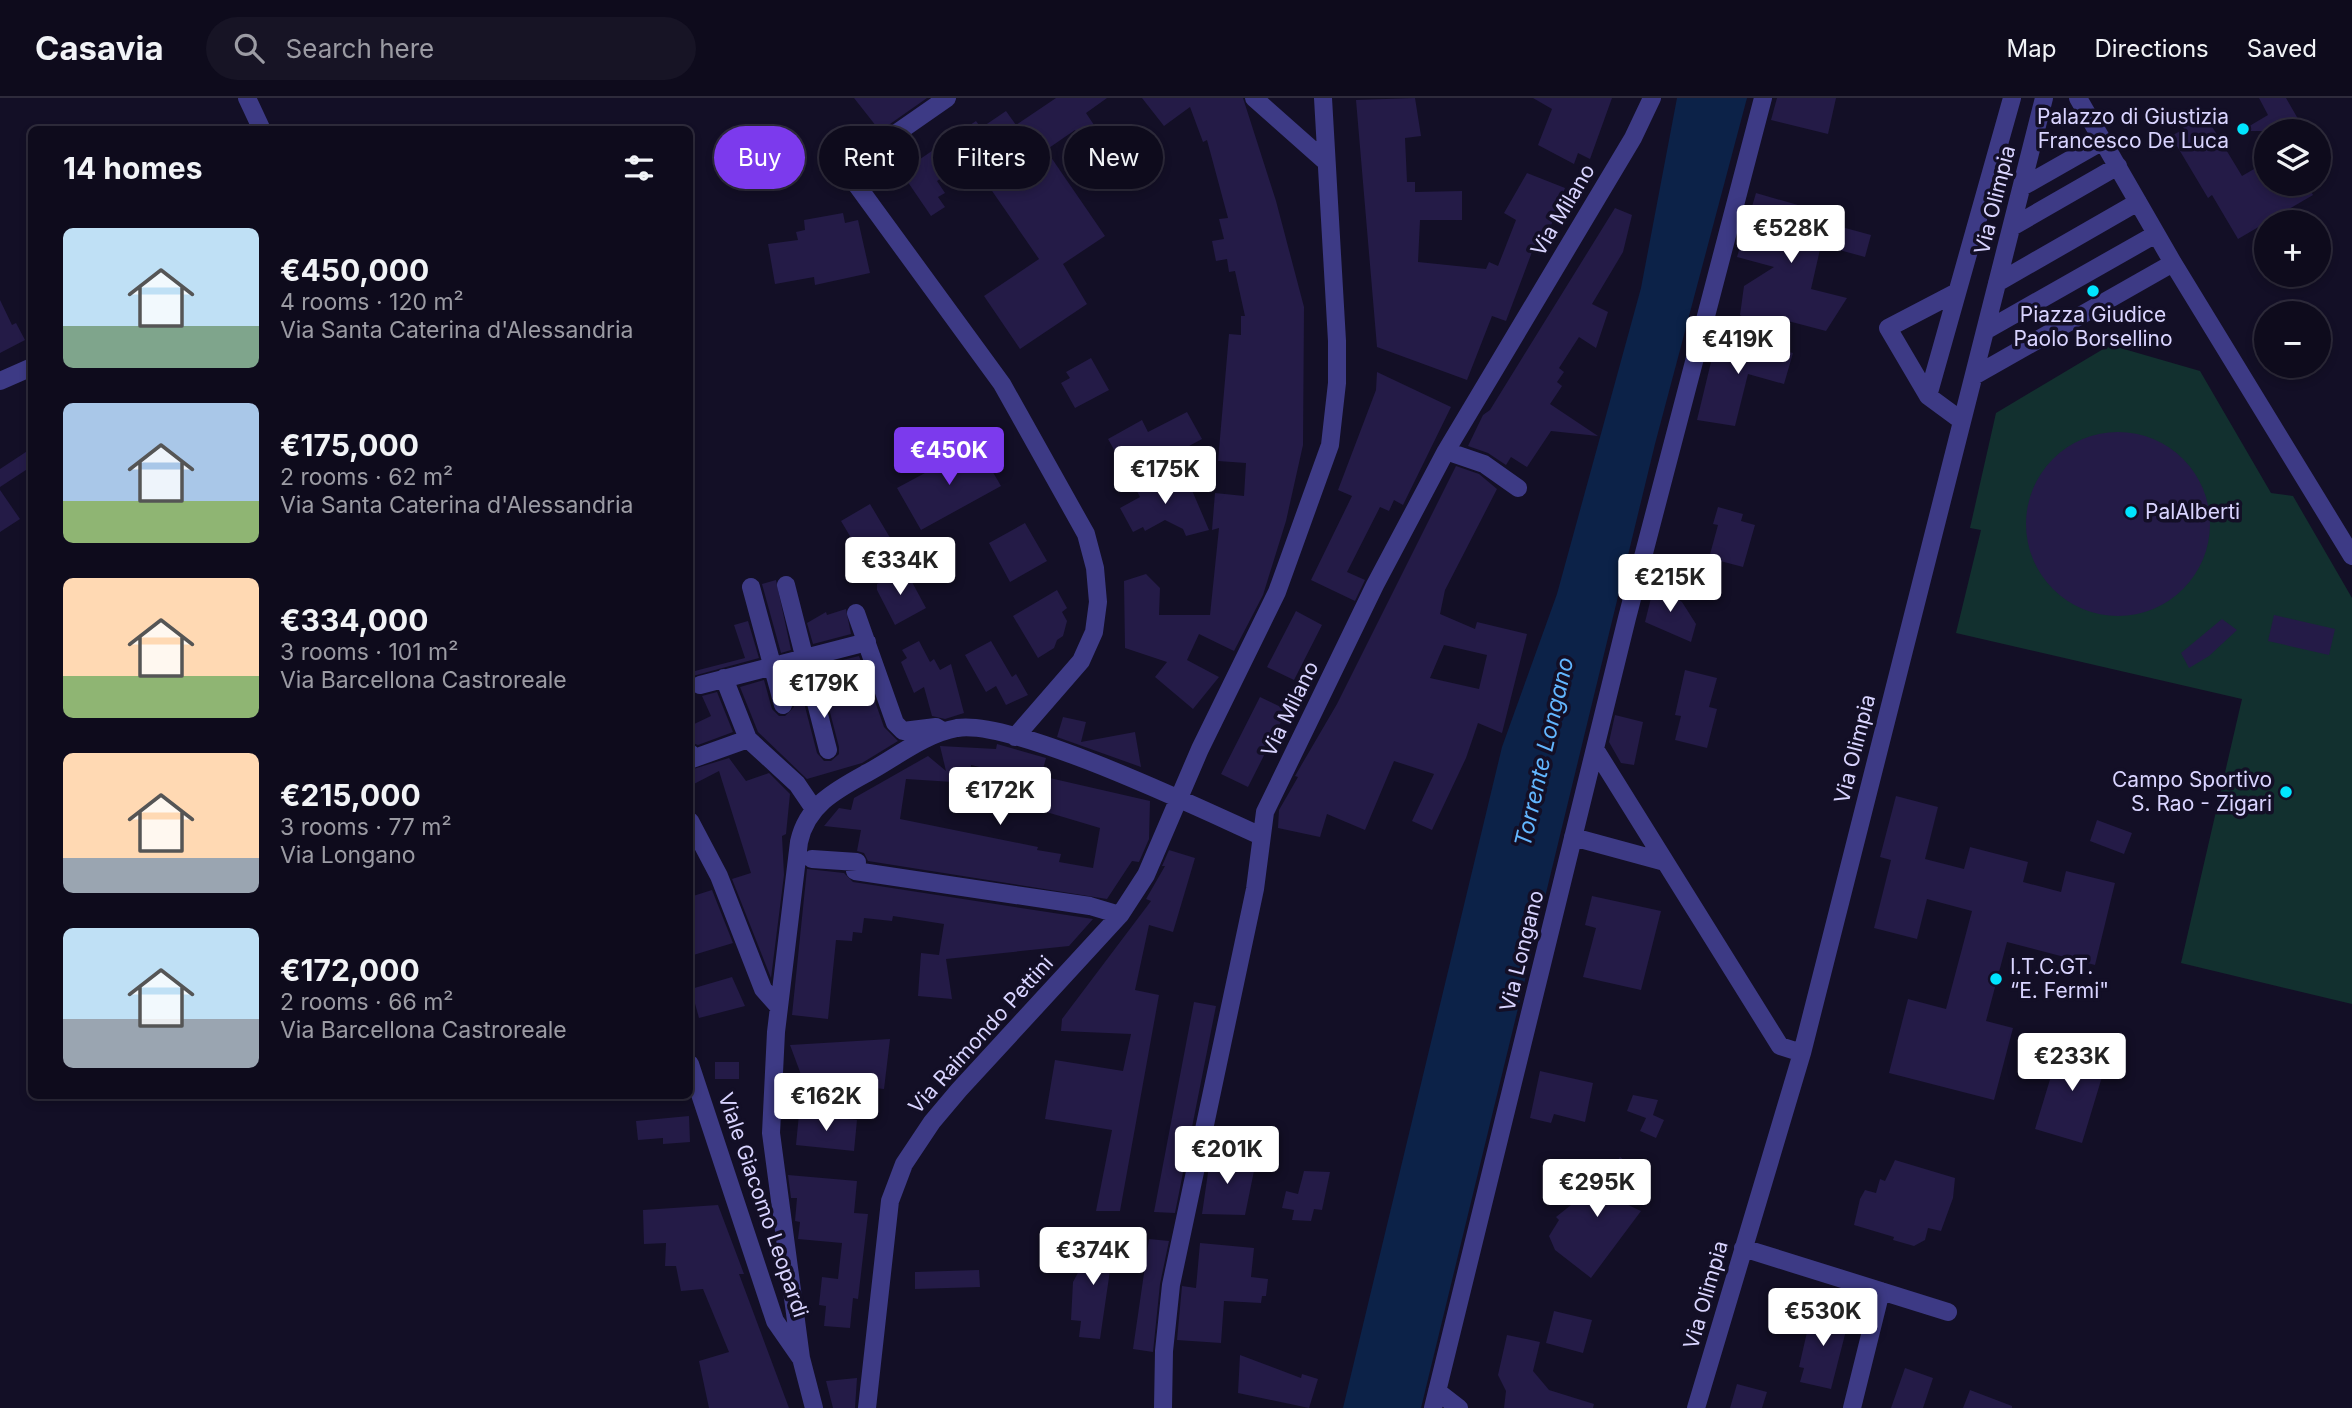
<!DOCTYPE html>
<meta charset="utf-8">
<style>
body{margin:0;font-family:Inter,sans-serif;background:#171425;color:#f1f3f6;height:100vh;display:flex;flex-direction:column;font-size:26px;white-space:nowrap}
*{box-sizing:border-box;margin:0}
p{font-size:23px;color:#9b9ba3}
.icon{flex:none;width:38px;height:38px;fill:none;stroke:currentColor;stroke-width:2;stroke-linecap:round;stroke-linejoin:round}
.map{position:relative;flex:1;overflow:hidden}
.panel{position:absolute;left:28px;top:28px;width:665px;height:973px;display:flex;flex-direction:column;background:#0e0b1c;border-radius:10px;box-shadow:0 4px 10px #0003,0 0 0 2px #2e2b3b}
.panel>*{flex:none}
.hud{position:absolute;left:714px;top:28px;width:665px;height:63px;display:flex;gap:14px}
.controls{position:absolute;left:2254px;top:21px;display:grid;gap:14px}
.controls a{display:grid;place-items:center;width:77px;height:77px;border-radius:50%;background:#0e0b1c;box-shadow:0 4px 10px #0003,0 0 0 2px #2e2b3b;font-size:35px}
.price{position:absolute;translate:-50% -60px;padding:0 16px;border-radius:7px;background:#fff;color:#222;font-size:23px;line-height:46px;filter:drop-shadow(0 2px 4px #0008)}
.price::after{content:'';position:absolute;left:50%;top:42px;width:21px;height:16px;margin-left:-10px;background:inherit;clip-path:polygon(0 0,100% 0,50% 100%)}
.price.active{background:#7c3aed;color:#fff}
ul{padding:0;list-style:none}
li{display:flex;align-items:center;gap:21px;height:175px;padding:0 35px}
li span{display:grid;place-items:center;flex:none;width:196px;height:140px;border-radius:10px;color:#555}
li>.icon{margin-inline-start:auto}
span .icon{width:84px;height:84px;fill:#fffc;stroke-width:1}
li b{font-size:30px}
h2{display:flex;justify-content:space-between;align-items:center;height:84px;padding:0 35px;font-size:30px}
.pill{padding:0 24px;border-radius:32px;background:#0e0b1c;box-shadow:0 4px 10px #0003,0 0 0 2px #2e2b3b;font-size:24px;line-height:63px}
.pill.active{background:#7c3aed;color:#fff}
header{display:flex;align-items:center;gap:42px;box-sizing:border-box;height:98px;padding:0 35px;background:#0e0b1c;border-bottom:2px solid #2e2b3b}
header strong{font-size:33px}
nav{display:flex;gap:38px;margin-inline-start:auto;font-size:24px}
.search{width:490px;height:63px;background:#171425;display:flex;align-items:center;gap:18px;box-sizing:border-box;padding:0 24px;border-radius:38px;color:#9b9ba3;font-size:26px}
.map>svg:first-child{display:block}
.green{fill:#12302f}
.water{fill:#0c2248}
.building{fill:#241b47;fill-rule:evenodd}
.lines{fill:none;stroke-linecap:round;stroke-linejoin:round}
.minor{stroke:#3d3a85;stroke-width:18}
.poi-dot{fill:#00e5ff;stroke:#130f26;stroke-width:2.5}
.labels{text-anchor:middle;stroke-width:7;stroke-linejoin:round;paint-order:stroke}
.poi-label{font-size:21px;fill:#d9d4ff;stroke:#130f26;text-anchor:end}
.street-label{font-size:21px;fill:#d9d4ff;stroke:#130f26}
.water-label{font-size:23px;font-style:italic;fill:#62b6ff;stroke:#130f26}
</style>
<header>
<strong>Casavia</strong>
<div class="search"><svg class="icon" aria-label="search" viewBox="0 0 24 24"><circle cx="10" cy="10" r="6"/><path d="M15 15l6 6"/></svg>Search here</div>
<nav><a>Map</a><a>Directions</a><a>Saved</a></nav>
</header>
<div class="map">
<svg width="2352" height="1310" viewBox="0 0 2352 1310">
<rect width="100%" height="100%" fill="#130f26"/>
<path class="green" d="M2110 247 2200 273 2271 395 2293 398 2352 500V906L2181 865 2242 601 1956 535 1981 432 1970 430 1996 315Z"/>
<path class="water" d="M1677 0H1747L1655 346 1421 1310H1343L1502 649 1557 496 1641 190Z"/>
<path class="building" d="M854 0H927L880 33Z
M1056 0H1107L1086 15 1096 30 1081 40 1075 32 1046 52 1105 138 1063 166 1087 206 1020 251 984 198 1039 161 970 61 937 83 945 95 938 99 945 109 931 118 901 74 976 23 981 30 1006 13 1016 27Z
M1142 0H1243L1276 103 1304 209 1303 347 1286 423 1263 497 1234 553 1199 536 1187 562 1219 579 1193 611 1155 579 1167 564 1125 550 1124 483 1146 476 1160 490 1159 517H1210L1219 430 1212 432 1215 395 1244 398 1246 365 1218 363 1229 236 1241 237V218H1245L1235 173 1229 174 1227 161 1216 163 1212 143 1224 141 1219 121 1228 120 1207 42 1203 44 1190 9 1164 28Z
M1415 0 1421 38 1405 40 1407 84H1415V94L1462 93V122H1420L1418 164 1486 171 1489 164 1498 168 1516 122 1504 115 1527 75 1565 90 1540 157 1532 154 1506 223 1492 218 1467 282 1377 249 1356 2Z
M1533 0H1612L1590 61 1578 55 1574 66 1538 47 1552 11Z
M1777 0H1836L1828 36 1771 22Z
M2259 0H2286L2305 33H2241L2268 17Z
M2199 7 2242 78 2266 64V86H2307L2313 97 2238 141 2212 97 2208 100 2171 38 2184 31 2177 20Z
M1756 95 1829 116 1827 125 1871 137 1865 159 1821 147 1811 191 1847 200 1826 233 1788 223 1782 244 1740 217 1744 188 1774 169 1737 159Z
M1615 110 1632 117 1623 154 1592 206 1608 214 1596 250 1579 239 1559 270 1564 274 1557 284 1562 288 1550 306 1598 338 1551 333 1527 369 1511 359 1506 367 1488 355 1468 348 1483 317 1490 312Z
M843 115 845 125 858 122 870 175 815 187 814 179 775 186 768 146 798 142 796 134 805 132 804 122Z
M0 202 12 227 16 225 25 242 0 255Z
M1718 235 1793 255 1784 286 1748 276 1735 328 1697 322Z
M1091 260 1109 292 1075 310 1061 285 1070 280 1066 274Z
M1377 274 1451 309 1403 407 1394 402 1389 413 1380 409 1347 474 1365 482 1355 503 1311 482 1352 398 1338 392 1376 292Z
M1187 314 1202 341 1130 380 1108 341 1142 322 1148 334Z
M2026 426a92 92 0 1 1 184 0a92 92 0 1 1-184 0Z
M977 347 1001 388 921 432 897 390Z
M32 350V368L0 389V371Z
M1456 368 1479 376 1497 391 1445 492 1440 516 1475 531 1477 524 1527 536 1502 635 1478 625 1466 660 1432 732 1412 723 1434 676 1394 663 1365 732 1327 716 1320 739 1278 730 1279 712 1298 679 1295 678 1337 606ZM1444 547 1487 557 1479 591 1430 580Z
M1130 380 1188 383 1209 432 1186 438 1183 431 1165 422 1145 433 1143 429 1133 434 1120 410 1140 399Z
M0 392 20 421 0 434Z
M870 406 892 443 863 460 841 423Z
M1718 409 1743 416 1741 423 1755 427 1743 469 1709 460 1718 427 1713 426Z
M1025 425 1047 463 1010 484 989 445Z
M905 471 926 510 895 527 877 492V486Z
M776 482 791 552 781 555 762 486Z
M1655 484 1682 504 1696 526 1691 544 1645 524Z
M1057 492 1067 510 1062 514 1067 523 1063 538 1057 542 1054 550 1038 560 1013 518Z
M846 511 851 536 813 546 807 525 826 514 827 517Z
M1296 513 1322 527 1294 582 1267 569Z
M2274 517 2335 531 2329 557 2268 543Z
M2222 521 2237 532 2209 558 2189 570 2181 555Z
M748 523 759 560 693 578 691 574 745 560 734 527Z
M919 543 930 564 934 561 940 572 951 566 964 615 945 621 932 618 924 589 914 595 901 564 907 560 902 552Z
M991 543 1012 579 1016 576 1028 597 1006 607 996 588 986 594 965 557Z
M859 558 884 629 898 643 862 665 807 681 758 634 740 589 764 582 772 611 779 618H785L794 609 787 576 796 574 817 655 824 663H831L839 656V649L818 568Z
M1685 572 1717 580 1709 609 1717 611 1707 650 1675 642 1681 618 1675 617Z
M717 594 733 634 698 647 690 644V628L711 618 702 598Z
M1260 599 1287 612 1248 689 1221 676Z
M1615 617 1643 624 1634 667 1621 665 1609 644Z
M1063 619 1086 624 1081 644 1135 634 1141 669 1057 639Z
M997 646 1046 660 1043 671H1033L1031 681 971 667 969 705 952 701 953 684 906 681 900 721 1038 749 1037 752 1061 756 1059 764 1093 770 1100 730 1033 710 1041 678 1150 703 1149 741 1139 764 1132 763 1107 801 868 763 864 755 857 753 861 732 824 728 839 710 851 712 854 700 928 658 946 673 940 648 996 651Z
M729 660 746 683 769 675 790 696 786 736 782 738 784 777 771 880 732 781 751 775 719 673 690 688V672Z
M1896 698 1938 709 1925 761 1964 771 1970 749 2028 764 2023 784 2061 794 2066 773 2115 785 2095 867 2007 844 1986 923 2013 930 1994 1002 1889 975 1908 901 1946 911 1972 813 1927 801 1917 841 1874 830 1891 762 1880 759Z
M2097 722 2132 735 2124 756 2090 743Z
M1169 752 1195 760 1173 834 1149 827 1135 892 1159 897 1120 1113H1096L1112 1032 1045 1021 1055 962 1123 973 1131 936 1061 933 1062 921 1151 803 1146 801 1165 768H1162Z
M807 771 844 775 853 784 1093 821 1069 848 946 861 952 901 918 898 921 855 939 857 944 826 893 818 892 823 864 820 862 835 853 834 852 843 836 842 828 921 792 917Z
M712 792 733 845 690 858V799Z
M1592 798 1661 813 1641 892 1583 879 1596 830 1585 827Z
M732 879 745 908 699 920 691 891Z
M1194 904 1216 908 1175 1115 1154 1114Z
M890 941 884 991 803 982 790 947Z
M2061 945 2108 959 2082 1045 2035 1031Z
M715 964H739V981H715Z
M1540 973 1593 985 1585 1024 1554 1016 1551 1025 1530 1020Z
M1633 997 1658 1002 1653 1017 1664 1022 1656 1040 1640 1033 1646 1020 1627 1013Z
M799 1016 857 1022 854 1053 796 1047Z
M689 1018 690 1044 663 1046V1040L638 1042 636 1023Z
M1211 1054 1255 1068 1245 1117 1202 1116Z
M1620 1059 1643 1076 1624 1105 1641 1113 1591 1180 1555 1152 1549 1138 1559 1122 1556 1119 1581 1099 1593 1075 1604 1083Z
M1895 1062 1955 1080 1953 1100 1941 1133 1928 1130 1925 1142 1914 1148 1893 1142 1894 1139 1854 1127 1860 1101 1865 1092 1876 1095 1880 1081 1885 1083Z
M1304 1073 1330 1074 1322 1112 1314 1111 1311 1123 1292 1122 1294 1112 1282 1110 1286 1093 1298 1096Z
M788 1077 857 1083 854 1115 868 1116 858 1201 853 1200 850 1230 824 1228 826 1208 819 1207 822 1179 838 1181 842 1145 798 1141 800 1124 795 1123 797 1100H791Z
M718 1107 744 1176H739L789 1310H709L699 1263 729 1254 703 1191 681 1193 676 1168H665L666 1145 644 1146 643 1112Z
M1091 1136 1115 1138 1100 1241 1079 1239 1081 1223 1071 1222 1073 1184 1087 1158Z
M1149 1141 1169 1143 1160 1186 1153 1254 1133 1251Z
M1200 1145 1254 1150 1251 1179 1268 1181 1266 1198H1262L1261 1205 1224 1203 1221 1245 1177 1242 1182 1188 1196 1190Z
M979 1172 980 1189 915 1191V1174Z
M1818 1210 1850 1217 1831 1291 1800 1284 1804 1270 1799 1269 1810 1221 1816 1223Z
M1554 1213 1592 1222 1583 1255 1546 1245Z
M1507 1237 1540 1244 1533 1273 1549 1292 1594 1306 1593 1310H1504L1506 1293 1498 1277Z
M1240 1257 1301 1280 1302 1276 1318 1281 1309 1310 1238 1295Z
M1905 1270 1933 1280 1923 1310H1891Z
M857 1280 855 1310H833L826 1283Z
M1737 1286 1767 1294 1762 1310H1730Z
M1970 1292 2012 1308V1310H1963Z"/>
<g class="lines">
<path class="minor" d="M247 0 262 32
M947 0 845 71 1002 286 1086 436 1095 470 1098 504 1094 534 1081 563 1015 639
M1254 0 1325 63
M2078 0 2173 165 2352 458
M2022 89 2103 43
M2012 129 2118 68
M1997 185 2138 104
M1957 194 1888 230 1928 298 1962 323
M1985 233 2156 136
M1974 278 2173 165
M0 283 32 269
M1928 298 2012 0
M1446 353 1484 366 1518 390
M786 487 828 652
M751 489 783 607
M856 515 895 625 903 633 936 629 941 632
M724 580 748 641 797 686 814 711
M700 587 867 544
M1595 651 1780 948 1802 955
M690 655 692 661 748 641
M690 723 719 778 763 891 779 909
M1573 739 1665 764
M812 761 857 764 855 773 1090 808 1120 817
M690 966 775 1223 800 1259
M1743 1150 1948 1214
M1437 1293 1459 1310
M814 1310 801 1260 771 1035 776 934 799 744C807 707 836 692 867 675 895 660 924 636 957 630 1014 621 1201 711 1261 738
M867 1310 890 1103 904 1066 932 1024 959 992 1120 817 1146 777 1200 651 1277 494 1330 347 1337 285V243L1323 0
M1163 1310 1164 1253 1171 1187 1255 791 1265 714 1375 487 1446 353 1633 40 1652 0
M1433 1310 1627 520 1763 0
M1696 1310 1802 955 2044 0
M1852 1310 1881 1193"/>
</g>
<g class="poi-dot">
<circle cx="2243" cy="31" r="7"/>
<circle cx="2093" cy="193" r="7"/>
<circle cx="2131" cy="414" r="7"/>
<circle cx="2286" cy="694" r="7"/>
<circle cx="1996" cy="881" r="7"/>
</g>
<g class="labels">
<g class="poi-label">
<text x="2229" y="26">Palazzo di Giustizia<tspan x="2229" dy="24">Francesco De Luca</tspan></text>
<text x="2093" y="224" text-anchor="middle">Piazza Giudice<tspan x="2093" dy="24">Paolo Borsellino</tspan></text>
<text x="2145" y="421" text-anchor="start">PalAlberti</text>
<text x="2272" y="689">Campo Sportivo<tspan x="2272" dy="24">S. Rao - Zigari</tspan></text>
<text x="2010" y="876" text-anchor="start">I.T.C.GT.<tspan x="2010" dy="24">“E. Fermi"</tspan></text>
</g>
<g class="street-label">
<text transform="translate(1995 102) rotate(-76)" y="7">Via Olimpia</text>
<text transform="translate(1563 112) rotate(-59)" y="7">Via Milano</text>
<text transform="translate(1290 611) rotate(-64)" y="7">Via Milano</text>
<text transform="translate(1855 651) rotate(-76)" y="7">Via Olimpia</text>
<text transform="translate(1522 853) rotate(-76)" y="7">Via Longano</text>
<text transform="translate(981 937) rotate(-48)" y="7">Via Raimondo Pettini</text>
<text transform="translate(763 1107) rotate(71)" y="7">Viale Giacomo Leopardi</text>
<text transform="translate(1706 1197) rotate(-74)" y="7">Via Olimpia</text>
</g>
<g class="water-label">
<text transform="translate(1544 654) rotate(-77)" y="8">Torrente Longano</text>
</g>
</g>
</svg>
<div class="controls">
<a><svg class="icon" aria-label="layers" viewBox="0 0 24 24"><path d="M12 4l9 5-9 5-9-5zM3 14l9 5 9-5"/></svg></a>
<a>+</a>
<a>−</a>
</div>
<b class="price" style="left:1791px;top:167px">€528K</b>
<b class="price" style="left:1738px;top:278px">€419K</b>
<b class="price active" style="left:949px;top:389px">€450K</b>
<b class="price" style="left:1165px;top:408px">€175K</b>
<b class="price" style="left:900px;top:499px">€334K</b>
<b class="price" style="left:1670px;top:516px">€215K</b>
<b class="price" style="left:824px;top:622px">€179K</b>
<b class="price" style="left:1000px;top:729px">€172K</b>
<b class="price" style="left:2072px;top:995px">€233K</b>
<b class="price" style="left:826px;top:1035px">€162K</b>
<b class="price" style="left:1227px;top:1088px">€201K</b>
<b class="price" style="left:1597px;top:1121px">€295K</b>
<b class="price" style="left:1093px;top:1189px">€374K</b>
<b class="price" style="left:1823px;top:1250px">€530K</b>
<div class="hud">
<a class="pill active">Buy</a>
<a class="pill">Rent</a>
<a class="pill">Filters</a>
<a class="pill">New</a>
</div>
<section class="panel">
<h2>14 homes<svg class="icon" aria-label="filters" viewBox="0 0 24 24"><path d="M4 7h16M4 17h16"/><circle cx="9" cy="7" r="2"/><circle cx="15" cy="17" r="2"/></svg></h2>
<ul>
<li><span style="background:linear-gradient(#bfe0f5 70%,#7fa58c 0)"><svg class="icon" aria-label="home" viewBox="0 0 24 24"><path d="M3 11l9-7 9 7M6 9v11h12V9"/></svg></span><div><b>€450,000</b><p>4 rooms · 120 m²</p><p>Via Santa Caterina d'Alessandria</p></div></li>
<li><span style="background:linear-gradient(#a9c7e8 70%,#8fb573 0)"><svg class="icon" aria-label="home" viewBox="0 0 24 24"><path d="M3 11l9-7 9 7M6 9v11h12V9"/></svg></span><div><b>€175,000</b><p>2 rooms · 62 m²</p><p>Via Santa Caterina d'Alessandria</p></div></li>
<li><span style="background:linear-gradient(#ffd9b3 70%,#8fb573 0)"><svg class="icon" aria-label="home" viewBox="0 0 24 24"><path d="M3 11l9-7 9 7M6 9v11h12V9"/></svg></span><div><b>€334,000</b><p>3 rooms · 101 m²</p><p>Via Barcellona Castroreale</p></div></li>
<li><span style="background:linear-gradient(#ffd9b3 75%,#9aa5b1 0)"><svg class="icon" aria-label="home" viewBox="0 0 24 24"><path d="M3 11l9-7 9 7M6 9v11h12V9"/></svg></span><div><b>€215,000</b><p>3 rooms · 77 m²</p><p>Via Longano</p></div></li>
<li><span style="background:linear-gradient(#bfe0f5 65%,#9aa5b1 0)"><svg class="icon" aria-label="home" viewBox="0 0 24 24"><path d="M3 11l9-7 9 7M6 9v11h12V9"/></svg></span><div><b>€172,000</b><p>2 rooms · 66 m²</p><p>Via Barcellona Castroreale</p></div></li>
</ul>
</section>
</div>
